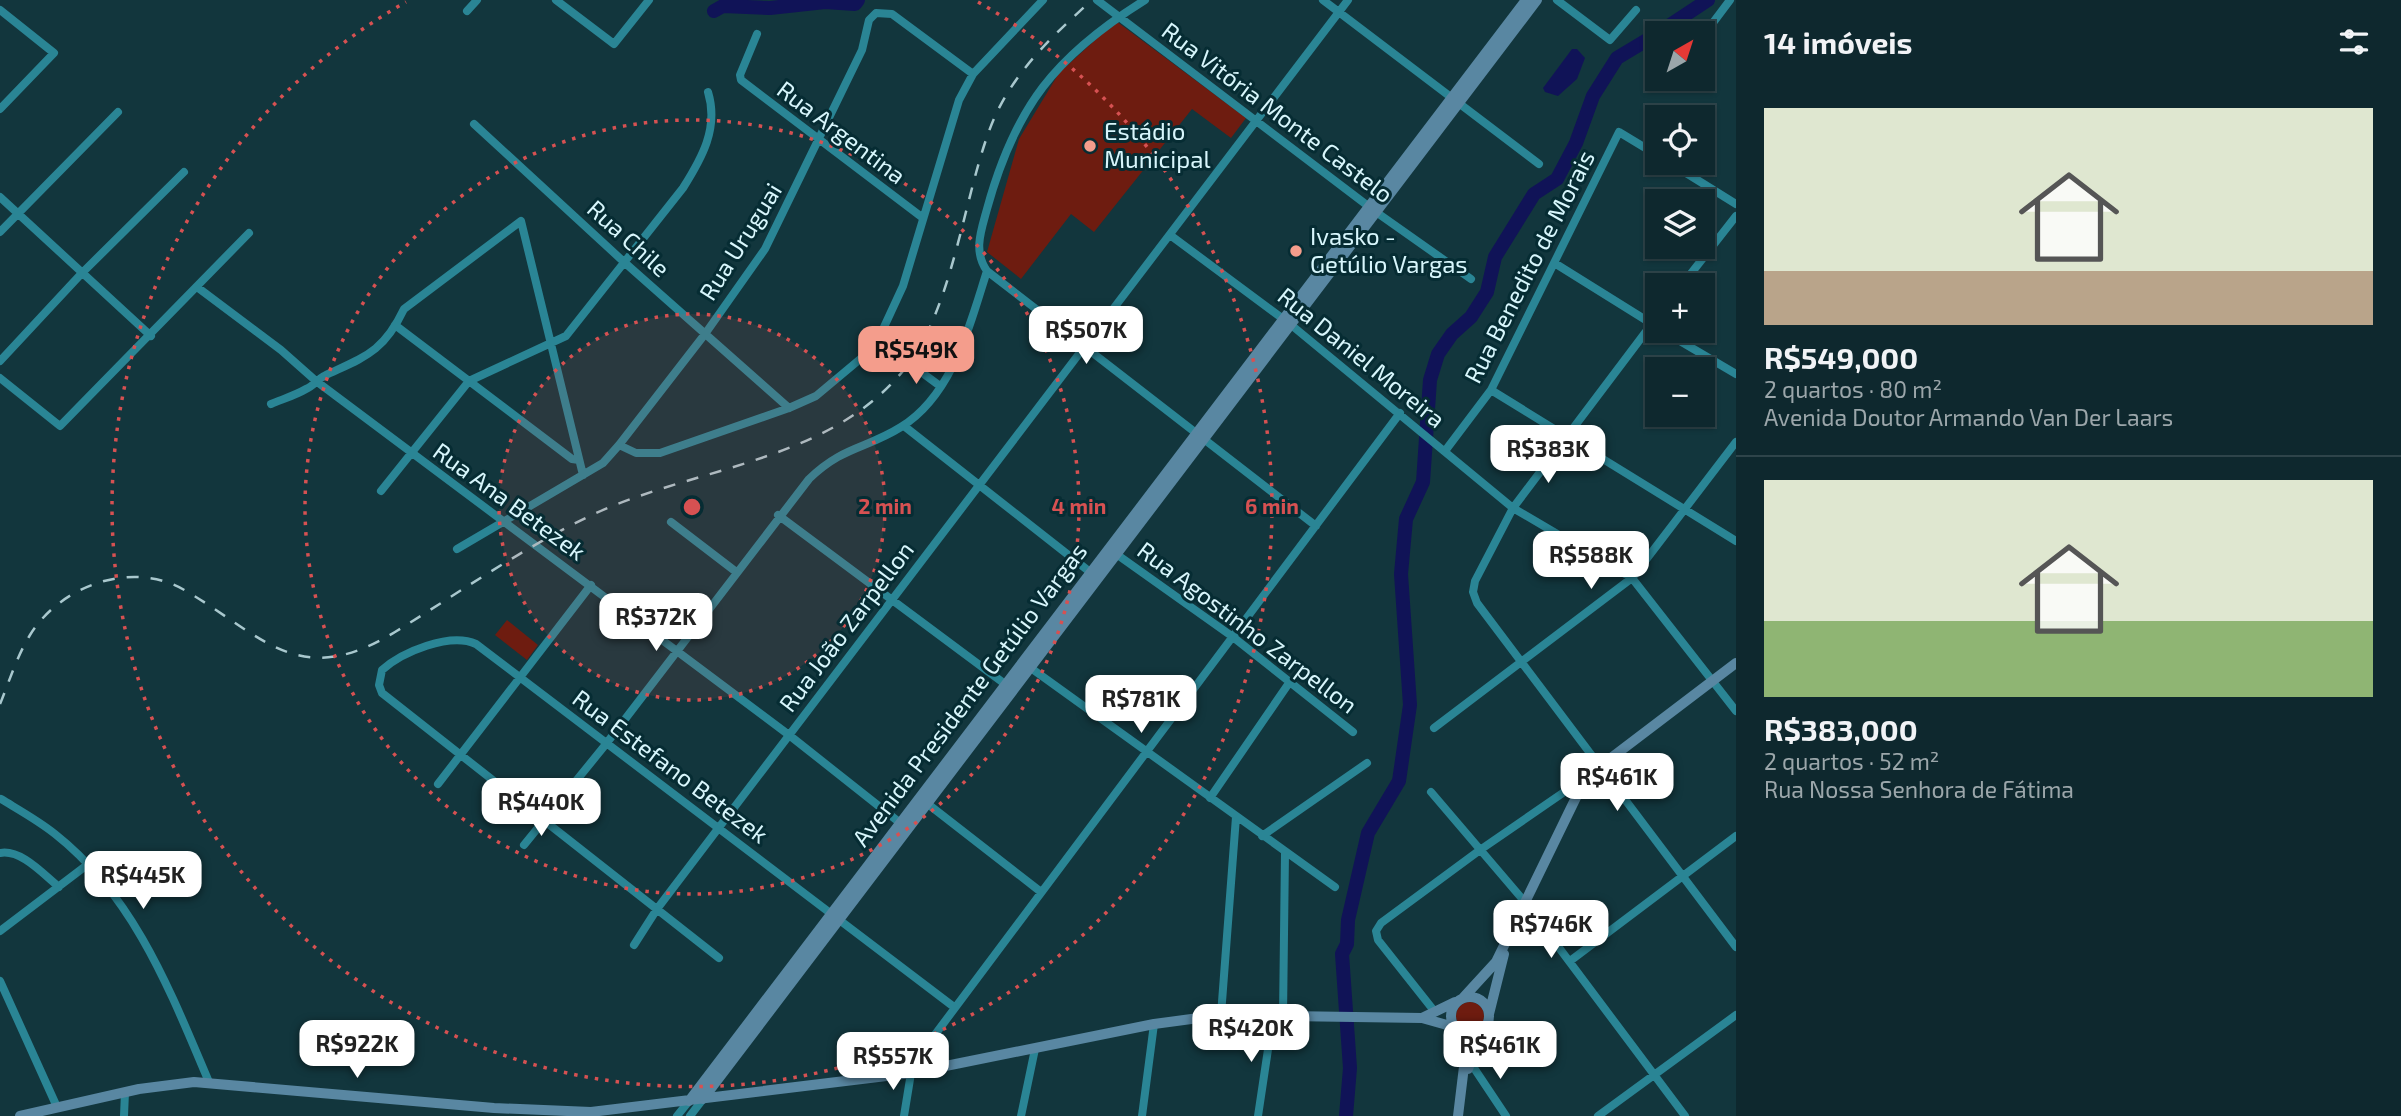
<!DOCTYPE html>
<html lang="pt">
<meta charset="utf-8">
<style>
body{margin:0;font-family:"Exo 2",sans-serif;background:#173036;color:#f1f3f6;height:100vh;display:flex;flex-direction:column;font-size:26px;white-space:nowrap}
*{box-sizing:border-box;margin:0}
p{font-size:23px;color:#9ba6aa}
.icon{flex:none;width:38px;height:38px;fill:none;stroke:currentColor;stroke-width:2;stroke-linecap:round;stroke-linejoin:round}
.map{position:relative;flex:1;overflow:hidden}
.drawer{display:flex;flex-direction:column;background:#0e282e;width:665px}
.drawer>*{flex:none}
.needle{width:46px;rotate:39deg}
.fabs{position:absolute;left:1645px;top:21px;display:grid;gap:14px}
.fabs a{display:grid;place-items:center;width:70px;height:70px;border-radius:0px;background:#0e282e;box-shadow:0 2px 5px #0004,0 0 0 2px #2e444a;font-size:35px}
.price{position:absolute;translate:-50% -60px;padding:0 16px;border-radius:14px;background:#fff;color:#222;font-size:23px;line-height:46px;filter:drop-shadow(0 2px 4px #0008)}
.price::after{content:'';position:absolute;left:50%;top:42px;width:21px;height:16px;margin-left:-10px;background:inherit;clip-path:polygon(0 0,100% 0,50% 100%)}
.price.active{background:#f49d8c;color:#111}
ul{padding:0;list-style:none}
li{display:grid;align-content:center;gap:14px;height:371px;padding:0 28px}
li+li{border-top:2px solid #2e444a}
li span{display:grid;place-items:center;height:217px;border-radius:0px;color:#555}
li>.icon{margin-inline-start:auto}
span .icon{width:126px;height:126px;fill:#fffc;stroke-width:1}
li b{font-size:30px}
h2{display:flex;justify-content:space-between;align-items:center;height:84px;padding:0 28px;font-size:30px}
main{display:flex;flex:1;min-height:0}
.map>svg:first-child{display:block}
.green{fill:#6e1c10}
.water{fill:#101357}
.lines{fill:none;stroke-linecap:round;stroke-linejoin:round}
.river{stroke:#101357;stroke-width:14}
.street{stroke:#2a8595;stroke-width:8}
.secondary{stroke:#5987a2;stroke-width:10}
.rail{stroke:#a9c8ce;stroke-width:2.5;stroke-dasharray:12 12;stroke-linecap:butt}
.ring{fill:none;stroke:#d65152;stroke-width:3.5;stroke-dasharray:3.5 7}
.poi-dot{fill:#f49d8c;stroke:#062c33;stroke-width:2.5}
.labels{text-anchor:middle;stroke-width:6;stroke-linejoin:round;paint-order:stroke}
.street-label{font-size:24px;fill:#d8f6fc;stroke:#062c33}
.poi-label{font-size:24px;fill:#d8f6fc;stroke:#062c33;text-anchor:start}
.centre{fill:#d65152;stroke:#062c33;stroke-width:3.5}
.ring-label{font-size:21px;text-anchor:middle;font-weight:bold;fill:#d65152;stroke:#062c33;stroke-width:6;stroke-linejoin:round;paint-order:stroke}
</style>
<main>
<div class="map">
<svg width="1736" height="1116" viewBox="0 0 1736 1116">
<rect width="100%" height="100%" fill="#12363d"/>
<path class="green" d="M1116 21 1246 118 1231 138 1192 109 1094 232 1071 214 1021 279 987 252 1019 139 1059 73Z
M507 620 538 645 527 660 495 635Z
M1456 1016a14 14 0 1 1 28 0a14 14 0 1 1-28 0Z"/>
<path class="water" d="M1572 49H1577L1585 58 1577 79 1558 96 1545 92 1543 88Z"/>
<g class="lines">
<path class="river" d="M714 11 723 6 770 8 825 2 855 4 858 0
M1658 33 1708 0
M1346 1116 1350 1068 1342 954 1347 944 1348 920 1368 833 1399 781 1410 705 1401 574 1406 519 1423 482 1430 380 1438 354 1452 334 1471 317 1487 292 1495 257 1534 194 1557 179 1576 143 1593 96 1617 58 1657 34"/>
<path class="street" d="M556 0 614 44 649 0
M1097 0 1376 212 1471 279
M1323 0 1539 164
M1557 0 1610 40 1636 10
M0 10 54 53 0 109
M467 11 477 0
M757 34 740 75 741 80 923 218
M1703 36 1730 0
M1668 82 1671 79
M474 124 624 262 789 408
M1670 163 1736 204
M0 197 151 336
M0 232 118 112
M1170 235 1290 324 1513 508 1632 578 1736 711
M1556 264 1657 327
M987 271 1316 526
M1682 285 1736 216
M197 287 281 350 316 381 789 735 904 826
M1657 317 1513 508 1475 581 1473 592 1477 603 1736 947
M395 325 572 459 579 460
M1663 331 1736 374
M878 340 940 386
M0 361 82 273 184 172
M0 378 60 426 249 233
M1491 390 1736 541
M271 404C283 399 296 395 306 389 313 386 317 380 324 376 364 357 383 353 404 309L521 221 583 475
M904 426 1090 572
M619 445 636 453H660L789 408 816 396 865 355 878 340 903 286 959 100 973 74 1043 0
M1445 451 1491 390 1619 132 1657 155
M381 491 469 381 566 336 683 188C702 158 719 128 708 92
M778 515 1009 687
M671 522 735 571
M457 549 603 463 619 445 705 334 765 249 862 50 869 20 876 13 892 14 973 74
M1112 551 1233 637 1353 732
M1028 666 1335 887
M1434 728 1632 578 1736 442
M438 784 591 585
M1431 792 1524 901 1685 1116
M1210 798 1289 683
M1 799C19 810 39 821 55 834 135 897 171 993 209 1082
M924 801 1041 892
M1262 836 1367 763
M524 845 606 744 809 479C843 446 866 449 901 427 953 395 970 324 987 271 973 251 981 231 987 209 1015 107 1055 56 1145 0
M0 853C21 849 43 874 59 887
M0 931 87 865
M634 945 657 909 1348 0
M719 958 382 693 379 685 382 670C402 652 450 632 476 644L954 1007
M1570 961 1736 836
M0 981 57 1107
M1435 1012 1378 940 1376 931 1381 923 1480 850 1586 777
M1221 1015 1236 817
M1283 1016 1285 853
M1470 1062 1506 1116
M124 1116 125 1092
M677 1116 689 1101
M690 1116 703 1099
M904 1116 911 1073 919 1056 1400 413
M1021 1116 1035 1049
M1142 1116 1154 1024
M1258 1116 1273 1016
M1598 1116 1736 1015"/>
<path class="secondary" d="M1451 1016a19 19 0 1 1 38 0a19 19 0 1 1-38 0Z
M1463 998 1496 962 1586 777 1736 663
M1489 1014 1504 954
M1422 1018 1455 1002
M1468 1069 1482 1031
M703 1099 1537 0
M689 1101 1526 0
M20 1116 139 1089 194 1082 494 1108 591 1112 911 1073 1154 1024 1221 1015 1422 1018 1454 1027
M1458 1116 1466 1050 1459 1032"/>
<path class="rail" d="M0 704C9 682 17 656 30 635 61 585 133 559 186 591 263 636 299 691 395 632 460 592 524 547 594 514 698 466 832 462 907 366 952 307 963 204 988 134 1007 78 1050 38 1092 0"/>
</g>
<circle cx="692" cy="507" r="193" fill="#d65152" fill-opacity=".12"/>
<g class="ring">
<circle cx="692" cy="507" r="193"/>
<circle cx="692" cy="507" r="387"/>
<path d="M978 2A580 580 0 1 1 406 2"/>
</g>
<g class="poi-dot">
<circle cx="1090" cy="146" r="7"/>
<circle cx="1296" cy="251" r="7"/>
</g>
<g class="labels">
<g class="street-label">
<text transform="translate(1277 113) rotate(37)" y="8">Rua Vitória Monte Castelo</text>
<text transform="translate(841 133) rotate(37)" y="8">Rua Argentina</text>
<text transform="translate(628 239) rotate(42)" y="8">Rua Chile</text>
<text transform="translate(741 242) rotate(-58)" y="8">Rua Uruguai</text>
<text transform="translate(1530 267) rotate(-63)" y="8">Rua Benedito de Morais</text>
<text transform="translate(1361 358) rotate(39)" y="8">Rua Daniel Moreira</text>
<text transform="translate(509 502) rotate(36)" y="8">Rua Ana Betezek</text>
<text transform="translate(847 627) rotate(-53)" y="8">Rua João Zarpellon</text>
<text transform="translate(1247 628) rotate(37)" y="8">Rua Agostinho Zarpellon</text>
<text transform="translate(970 695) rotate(-53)" y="8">Avenida Presidente Getúlio Vargas</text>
<text transform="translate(670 767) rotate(37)" y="8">Rua Estefano Betezek</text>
</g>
<g class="poi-label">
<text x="1104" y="140">Estádio<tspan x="1104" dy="28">Municipal</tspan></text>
<text x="1310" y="245">Ivasko -<tspan x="1310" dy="28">Getúlio Vargas</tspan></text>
</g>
</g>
<circle cx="692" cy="507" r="10" class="centre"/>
<g class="ring-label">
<text x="885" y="514">2 min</text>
<text x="1079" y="514">4 min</text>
<text x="1272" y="514">6 min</text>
</g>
</svg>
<div class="fabs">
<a><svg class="needle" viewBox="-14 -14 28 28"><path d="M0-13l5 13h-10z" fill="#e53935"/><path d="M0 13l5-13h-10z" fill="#9ba6aa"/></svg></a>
<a><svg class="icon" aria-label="locate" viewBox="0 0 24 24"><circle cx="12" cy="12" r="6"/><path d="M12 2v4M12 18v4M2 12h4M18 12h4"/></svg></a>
<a><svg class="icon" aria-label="layers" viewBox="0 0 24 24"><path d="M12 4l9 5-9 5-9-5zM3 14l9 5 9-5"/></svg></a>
<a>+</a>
<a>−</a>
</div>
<b class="price" style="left:1086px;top:366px">R$507K</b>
<b class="price active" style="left:916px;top:386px">R$549K</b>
<b class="price" style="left:1548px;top:485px">R$383K</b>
<b class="price" style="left:1591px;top:591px">R$588K</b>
<b class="price" style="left:656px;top:653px">R$372K</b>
<b class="price" style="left:1141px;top:735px">R$781K</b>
<b class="price" style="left:1617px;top:813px">R$461K</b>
<b class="price" style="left:541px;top:838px">R$440K</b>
<b class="price" style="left:143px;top:911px">R$445K</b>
<b class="price" style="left:1551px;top:960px">R$746K</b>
<b class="price" style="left:1251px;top:1064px">R$420K</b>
<b class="price" style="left:357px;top:1080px">R$922K</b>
<b class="price" style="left:1500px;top:1081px">R$461K</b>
<b class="price" style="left:893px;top:1092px">R$557K</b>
</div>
<section class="drawer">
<h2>14 imóveis<svg class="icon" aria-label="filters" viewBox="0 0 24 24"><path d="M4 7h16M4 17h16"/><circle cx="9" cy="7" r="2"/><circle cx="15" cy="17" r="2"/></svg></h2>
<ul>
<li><span style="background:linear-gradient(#dfe7d0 75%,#b9a48a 0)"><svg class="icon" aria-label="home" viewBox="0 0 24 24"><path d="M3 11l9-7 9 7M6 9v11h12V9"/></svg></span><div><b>R$549,000</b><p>2 quartos · 80 m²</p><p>Avenida Doutor Armando Van Der Laars</p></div></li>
<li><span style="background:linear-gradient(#dfe7d0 65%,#8fb573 0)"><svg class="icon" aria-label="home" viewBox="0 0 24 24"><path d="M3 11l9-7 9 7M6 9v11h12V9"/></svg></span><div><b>R$383,000</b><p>2 quartos · 52 m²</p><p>Rua Nossa Senhora de Fátima</p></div></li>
</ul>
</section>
</main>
